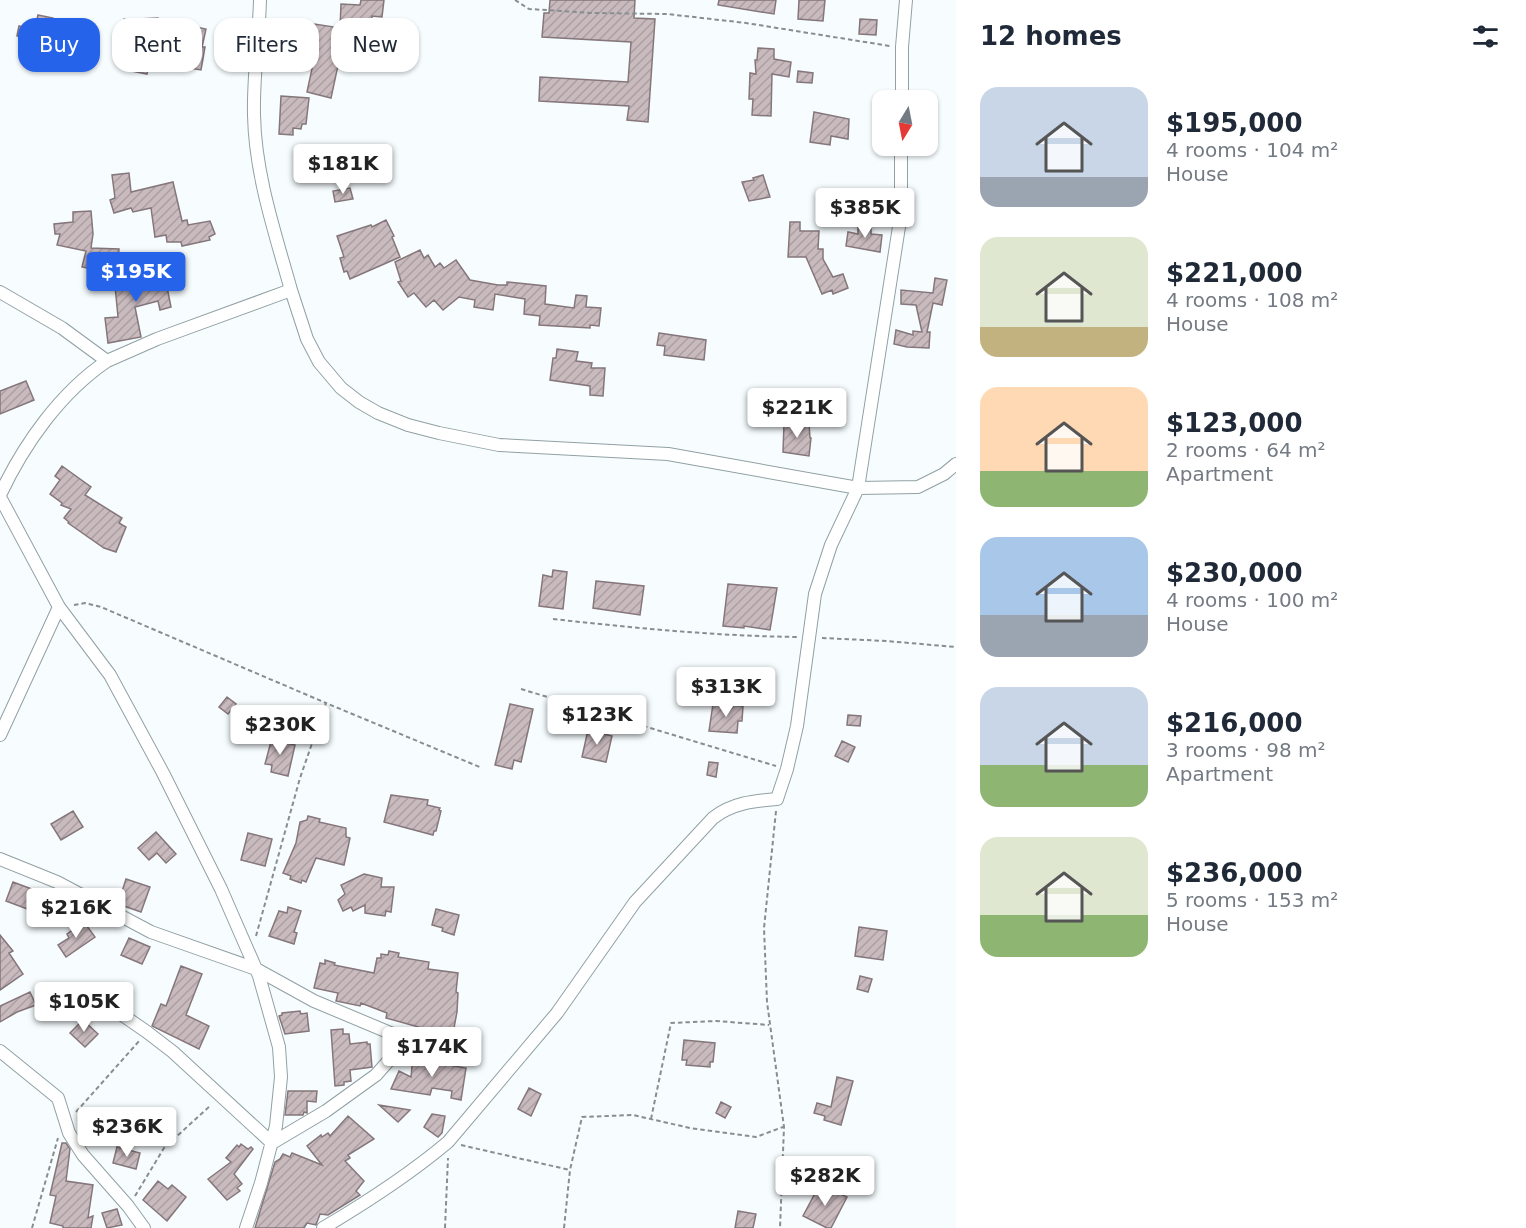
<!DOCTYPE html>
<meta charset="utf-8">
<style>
body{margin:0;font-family:"DejaVu Sans",sans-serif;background:#f2f2f3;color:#1f2937;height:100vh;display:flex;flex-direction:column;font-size:22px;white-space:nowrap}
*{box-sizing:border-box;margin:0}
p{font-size:20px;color:#747a83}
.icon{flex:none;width:33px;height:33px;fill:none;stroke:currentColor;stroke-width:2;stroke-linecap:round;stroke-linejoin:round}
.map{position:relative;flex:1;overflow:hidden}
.side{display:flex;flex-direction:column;background:#fff;width:570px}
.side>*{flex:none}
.banner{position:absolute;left:18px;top:18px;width:570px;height:54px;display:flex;gap:12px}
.needle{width:39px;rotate:190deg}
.buttons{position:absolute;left:872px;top:90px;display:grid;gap:12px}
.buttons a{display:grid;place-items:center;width:66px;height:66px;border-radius:12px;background:#fff;box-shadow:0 2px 4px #0004;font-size:30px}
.price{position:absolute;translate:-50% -51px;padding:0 14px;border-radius:6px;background:#fff;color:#222;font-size:20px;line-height:39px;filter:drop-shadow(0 2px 3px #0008)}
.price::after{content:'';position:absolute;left:50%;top:36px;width:18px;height:14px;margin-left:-9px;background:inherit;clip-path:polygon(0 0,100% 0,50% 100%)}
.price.active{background:#2563eb;color:#fff}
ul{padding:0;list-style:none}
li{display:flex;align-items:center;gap:18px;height:150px;padding:0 24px}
li span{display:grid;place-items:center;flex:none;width:168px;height:120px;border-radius:18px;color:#555}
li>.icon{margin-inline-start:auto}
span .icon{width:72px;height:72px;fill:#fffc;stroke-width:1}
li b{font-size:26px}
h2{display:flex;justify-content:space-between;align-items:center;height:72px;padding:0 24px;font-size:26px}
.chip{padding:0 21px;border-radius:18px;background:#fff;box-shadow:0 2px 4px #0004;font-size:21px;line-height:54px}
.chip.active{background:#2563eb;color:#fff}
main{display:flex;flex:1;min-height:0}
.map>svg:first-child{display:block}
.building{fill:url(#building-hatch);stroke:#84767a;stroke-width:1.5}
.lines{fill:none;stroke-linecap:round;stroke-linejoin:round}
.street-casing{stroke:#91a0a4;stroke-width:14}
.path{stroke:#888e8f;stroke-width:2;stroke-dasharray:4.5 3;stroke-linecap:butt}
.street{stroke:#fff;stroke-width:12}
</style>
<main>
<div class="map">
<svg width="956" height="1228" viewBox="0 0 956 1228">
<defs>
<pattern id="building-hatch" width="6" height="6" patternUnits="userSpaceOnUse" patternTransform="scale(1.5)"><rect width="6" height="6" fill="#c9babe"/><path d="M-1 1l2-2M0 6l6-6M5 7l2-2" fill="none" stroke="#ab9fa3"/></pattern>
</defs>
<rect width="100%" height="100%" fill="#f7fdff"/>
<path class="building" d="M361 0H384L382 17 372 16V19H356L340 42 347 45 337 70 331 98 307 92 313 64 311 63V61L288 59 291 26 307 28 308 23 340 28 341 4 360 5Z
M550 0H635L634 18 655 19 648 122 627 120 629 106 539 101 540 77 628 82 631 42 542 37 544 13H549Z
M719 0H776L774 14 718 5Z
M799 0H825L823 21 798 19Z
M38 15 53 18 50 34 34 31Z
M158 18 160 46 152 44 147 74 131 71 135 46H133V39L120 36 124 19 140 22 139 19Z
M860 19 877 20 876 35 859 34Z
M176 23 206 29 202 47H205L201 70 171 65 175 49 171 48Z
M19 26 33 29 31 39 17 36Z
M758 48 774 49V59L791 62 789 77 772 74 771 116 752 115 753 99H749L750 73 756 74 755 60H757Z
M798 71 813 73 812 83 797 82Z
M281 96 309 98 306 124H302L301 129 293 128V135L279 134Z
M814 112 849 119 848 139 831 136 830 145 810 142Z
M129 173 131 192 173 182 182 221 187 220 188 225 210 221 215 234 209 237 210 240 182 246 181 242H167L166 235 155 237 151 208 133 212 131 208 114 213 110 200 115 198 112 175Z
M763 175 770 197 749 201 742 182 754 180 753 178Z
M350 188 353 199 335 202 333 191Z
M91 211 93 234 91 248 119 249 117 274 82 267 86 251 57 245 60 234H55L54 224 73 222V212Z
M386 220 394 236 392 237 400 257 350 279 347 271 344 272 340 258 344 257 337 236 371 225 372 227Z
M790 222H800V231H819L818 249H823V259L833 277 843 274 848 288 833 294 832 290 822 294 806 257H788Z
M858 225 871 226V234L882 235 880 252 846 246 848 232 858 234Z
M420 250 424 258 428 255 435 267 440 263 444 268 456 260 470 280 498 285H507V282L546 286 545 304 574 308 576 295 587 296 586 307 601 308 599 326 590 325V328L539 325 540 316 524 314 525 299 495 294 493 310 474 307 475 300 459 297 443 310 434 300 426 307 414 293 408 297 398 282 401 281 395 262Z
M158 273V275L172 273 173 286 167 287 171 307 160 310 158 301 135 307 141 337 108 343 105 318 118 317 114 275 133 276Z
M935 278 947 280 942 305 933 303 927 332H930L929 348 907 347 894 344 896 330 913 335V331L922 332 916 305 901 304V290L933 293Z
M659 333 706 340 704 360 664 355 665 346 657 345Z
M557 349 578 352 576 361 592 363 591 368H605L603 396 590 395V386L550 380 553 358H556Z
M26 381 34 400 0 414V391Z
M784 423H809L810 438H811L809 456 783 452Z
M62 466 91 487 85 495 122 518 119 523 126 527 116 552 104 548 68 523 69 522 64 518 71 509 61 505 62 503 50 494 60 480 55 476Z
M553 570 567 572 563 609 539 606 543 575 552 577Z
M596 581 644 586 640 615 593 608Z
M728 584 777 588 770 630 744 626V628L723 626Z
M227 697 236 704 228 714 219 707Z
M510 704 533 709 521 762 514 760 512 769 495 765Z
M713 704 743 706 742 721H738L737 733 709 731Z
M848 715 861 716 860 726 847 725Z
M588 730 612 736 606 762 582 757Z
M273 734 283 738 281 742 295 745 288 776 271 772 272 765 265 764Z
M842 741 855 747 848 762 835 756Z
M709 762 718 763 716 777 707 775Z
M391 795 428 800 427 805 440 808 439 810 441 811 436 831H434L433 835 384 822Z
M73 811 83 827 61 840 51 824Z
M308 816 320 819 319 822 346 828V837L350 838 344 865 316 858 306 882 302 880 301 883 290 879 291 876 283 873 296 843 300 822 307 820Z
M156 832 176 854 166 863 157 853 149 860 138 848Z
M248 833 272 839 265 866 241 860Z
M364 874 382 878 381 887H394L391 912 386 911 385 916 365 913V905L353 911 351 907 343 911 338 900 345 894 341 885Z
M126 879 150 887 141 912 118 904Z
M13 882 37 891 30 910 6 901Z
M288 907 301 911 294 932 297 933 294 944 269 936 279 911 287 913Z
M436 909 459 915 454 935 442 931 443 928 432 925Z
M84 922 95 937 66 957 58 945 69 938 67 934Z
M859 927 887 931 883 960 855 956Z
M0 935 13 951 9 953 23 974 0 990Z
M129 938 150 947 142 964 121 955Z
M389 951 399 953 398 957 429 962 428 969 458 973 456 992 458 993 457 1012 453 1033 443 1031 442 1035 433 1033V1031L386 1018 387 1013 361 1003 360 1006 336 1001 338 993 314 988 320 963 325 964V960L335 963 334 965 374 973 377 958H381V954L388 955Z
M181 966 202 974 186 1015 209 1026 199 1049 152 1026 161 1004 166 1006Z
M860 976 872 979 868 992 857 989Z
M81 986 86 997 70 1008 63 995Z
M30 992 36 1005 17 1012 0 1022V1006Z
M300 1011 301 1014 307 1013 309 1031 285 1034 279 1016 282 1015V1013Z
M83 1020 98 1034 85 1047 70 1033Z
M343 1029V1034H349L350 1044 367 1042V1044H370L372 1067 350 1070 351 1081 344 1082V1085L335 1086 331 1030Z
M684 1040 715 1043 713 1062H710V1067L686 1065 687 1060H682Z
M413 1056 444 1059 443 1064 466 1068 461 1100 451 1098 452 1091 432 1088 430 1095 391 1089 399 1071 411 1077Z
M837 1077 853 1081 841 1125 824 1120 825 1116 814 1113 817 1103 831 1107Z
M529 1088 541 1094 531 1116 518 1109Z
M288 1091H317L316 1102 307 1101V1113L304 1112 303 1115H285Z
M721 1102 731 1107 725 1118 716 1113Z
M379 1105 410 1110 398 1122Z
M432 1114 445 1116 442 1133 438 1137 424 1127Z
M348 1116 374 1139 348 1155 350 1158 345 1161 364 1181 356 1191 360 1195 328 1215 320 1214 316 1225 307 1223 304 1228H255L275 1162 280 1159 283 1154 290 1157 292 1153 322 1165 307 1146 321 1135 322 1137 328 1133 330 1136Z
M62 1143H66L70 1149 66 1181 93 1185 88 1218 93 1216 91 1228H63V1226L50 1223 56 1196 50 1195Z
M241 1144 248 1149 251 1147 253 1149 234 1174 242 1184 237 1188 240 1191 227 1200 208 1179 231 1162 226 1158 237 1145 239 1147Z
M117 1147 140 1153 136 1169 113 1163Z
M158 1181 168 1189 172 1185 186 1197 167 1221 143 1200Z
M820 1184 847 1197 831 1228H827L803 1216Z
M117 1209 122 1225 107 1228 102 1213Z
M738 1211 756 1214 753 1228H735Z"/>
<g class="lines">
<defs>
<path id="street" d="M260 0C259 38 253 76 254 115 255 174 275 233 291 290
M902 100V47L906 0
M0 292 62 328 107 361 157 339 291 290 307 339 319 362 341 388 359 402 378 413 408 425 439 433 499 445 668 454 858 488 918 487 944 474 956 464
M0 495C24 444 60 393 107 361
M0 497 59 607 110 675 163 773 221 889 259 976 279 1047 281 1077 276 1126 261 1183 246 1228
M0 735 59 607
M0 859 57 882 151 932 256 969 314 1001 407 1040 376 1075 326 1111 272 1143 173 1052 147 1032 121 1014 87 1005
M0 1051 58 1098 69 1133 83 1155 128 1206 144 1228
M323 1228C367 1202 410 1174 448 1142L557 1013 635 902 713 818C732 803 753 801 777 799L787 769 797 726 815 594 831 545 858 488 901 214V146"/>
</defs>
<use href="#street" class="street-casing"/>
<path class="path" d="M515 0 529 9 593 13 667 14 746 23 890 46
M74 605 85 603 101 607 326 703
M553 619C634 628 716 636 798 637
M822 638 886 641 956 647
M521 689 776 766
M776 811 764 928 767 1002 784 1127 780 1228
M256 936 300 778 326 703 482 768
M76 1112 140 1040
M651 1119 671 1023 716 1021 769 1025
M461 1145 570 1170
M135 1196 164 1148 211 1105
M32 1228 58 1138
M445 1228 448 1158
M564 1228 570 1170 582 1117 633 1115 690 1128 756 1137 783 1127"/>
<use href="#street" class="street"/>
</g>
</svg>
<div class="buttons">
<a><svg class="needle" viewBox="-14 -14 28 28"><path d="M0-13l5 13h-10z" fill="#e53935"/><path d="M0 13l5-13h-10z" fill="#747a83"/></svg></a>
</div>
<b class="price" style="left:343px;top:195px">$181K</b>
<b class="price" style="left:865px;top:239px">$385K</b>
<b class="price active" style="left:136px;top:303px">$195K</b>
<b class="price" style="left:797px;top:439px">$221K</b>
<b class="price" style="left:726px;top:718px">$313K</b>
<b class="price" style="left:597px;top:746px">$123K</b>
<b class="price" style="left:280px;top:756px">$230K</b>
<b class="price" style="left:76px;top:939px">$216K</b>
<b class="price" style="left:84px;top:1033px">$105K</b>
<b class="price" style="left:432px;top:1078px">$174K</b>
<b class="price" style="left:127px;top:1158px">$236K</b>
<b class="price" style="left:825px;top:1207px">$282K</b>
<div class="banner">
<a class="chip active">Buy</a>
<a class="chip">Rent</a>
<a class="chip">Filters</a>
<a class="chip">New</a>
</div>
</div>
<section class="side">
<h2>12 homes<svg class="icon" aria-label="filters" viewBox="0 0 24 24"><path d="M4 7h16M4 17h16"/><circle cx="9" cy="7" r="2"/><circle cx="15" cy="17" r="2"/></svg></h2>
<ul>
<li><span style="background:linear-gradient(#c9d6e8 75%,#9aa5b1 0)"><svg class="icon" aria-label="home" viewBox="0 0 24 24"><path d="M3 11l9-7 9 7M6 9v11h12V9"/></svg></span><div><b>$195,000</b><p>4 rooms · 104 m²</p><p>House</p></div></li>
<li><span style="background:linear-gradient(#dfe7d0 75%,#c2b280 0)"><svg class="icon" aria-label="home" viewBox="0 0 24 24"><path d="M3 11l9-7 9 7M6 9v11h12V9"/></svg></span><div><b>$221,000</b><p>4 rooms · 108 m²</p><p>House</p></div></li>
<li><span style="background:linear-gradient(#ffd9b3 70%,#8fb573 0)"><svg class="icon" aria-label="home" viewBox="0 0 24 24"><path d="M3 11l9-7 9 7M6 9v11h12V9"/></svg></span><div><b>$123,000</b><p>2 rooms · 64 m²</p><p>Apartment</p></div></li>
<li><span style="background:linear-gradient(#a9c7e8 65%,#9aa5b1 0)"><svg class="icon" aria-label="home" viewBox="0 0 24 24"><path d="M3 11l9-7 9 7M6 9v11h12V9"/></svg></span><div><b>$230,000</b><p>4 rooms · 100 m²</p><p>House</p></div></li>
<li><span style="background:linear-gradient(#c9d6e8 65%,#8fb573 0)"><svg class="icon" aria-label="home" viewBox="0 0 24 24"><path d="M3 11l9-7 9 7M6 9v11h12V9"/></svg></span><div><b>$216,000</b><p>3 rooms · 98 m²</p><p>Apartment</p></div></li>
<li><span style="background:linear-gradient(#dfe7d0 65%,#8fb573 0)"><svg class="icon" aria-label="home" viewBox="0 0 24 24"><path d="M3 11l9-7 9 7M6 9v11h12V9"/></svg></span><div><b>$236,000</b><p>5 rooms · 153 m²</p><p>House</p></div></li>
</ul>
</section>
</main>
